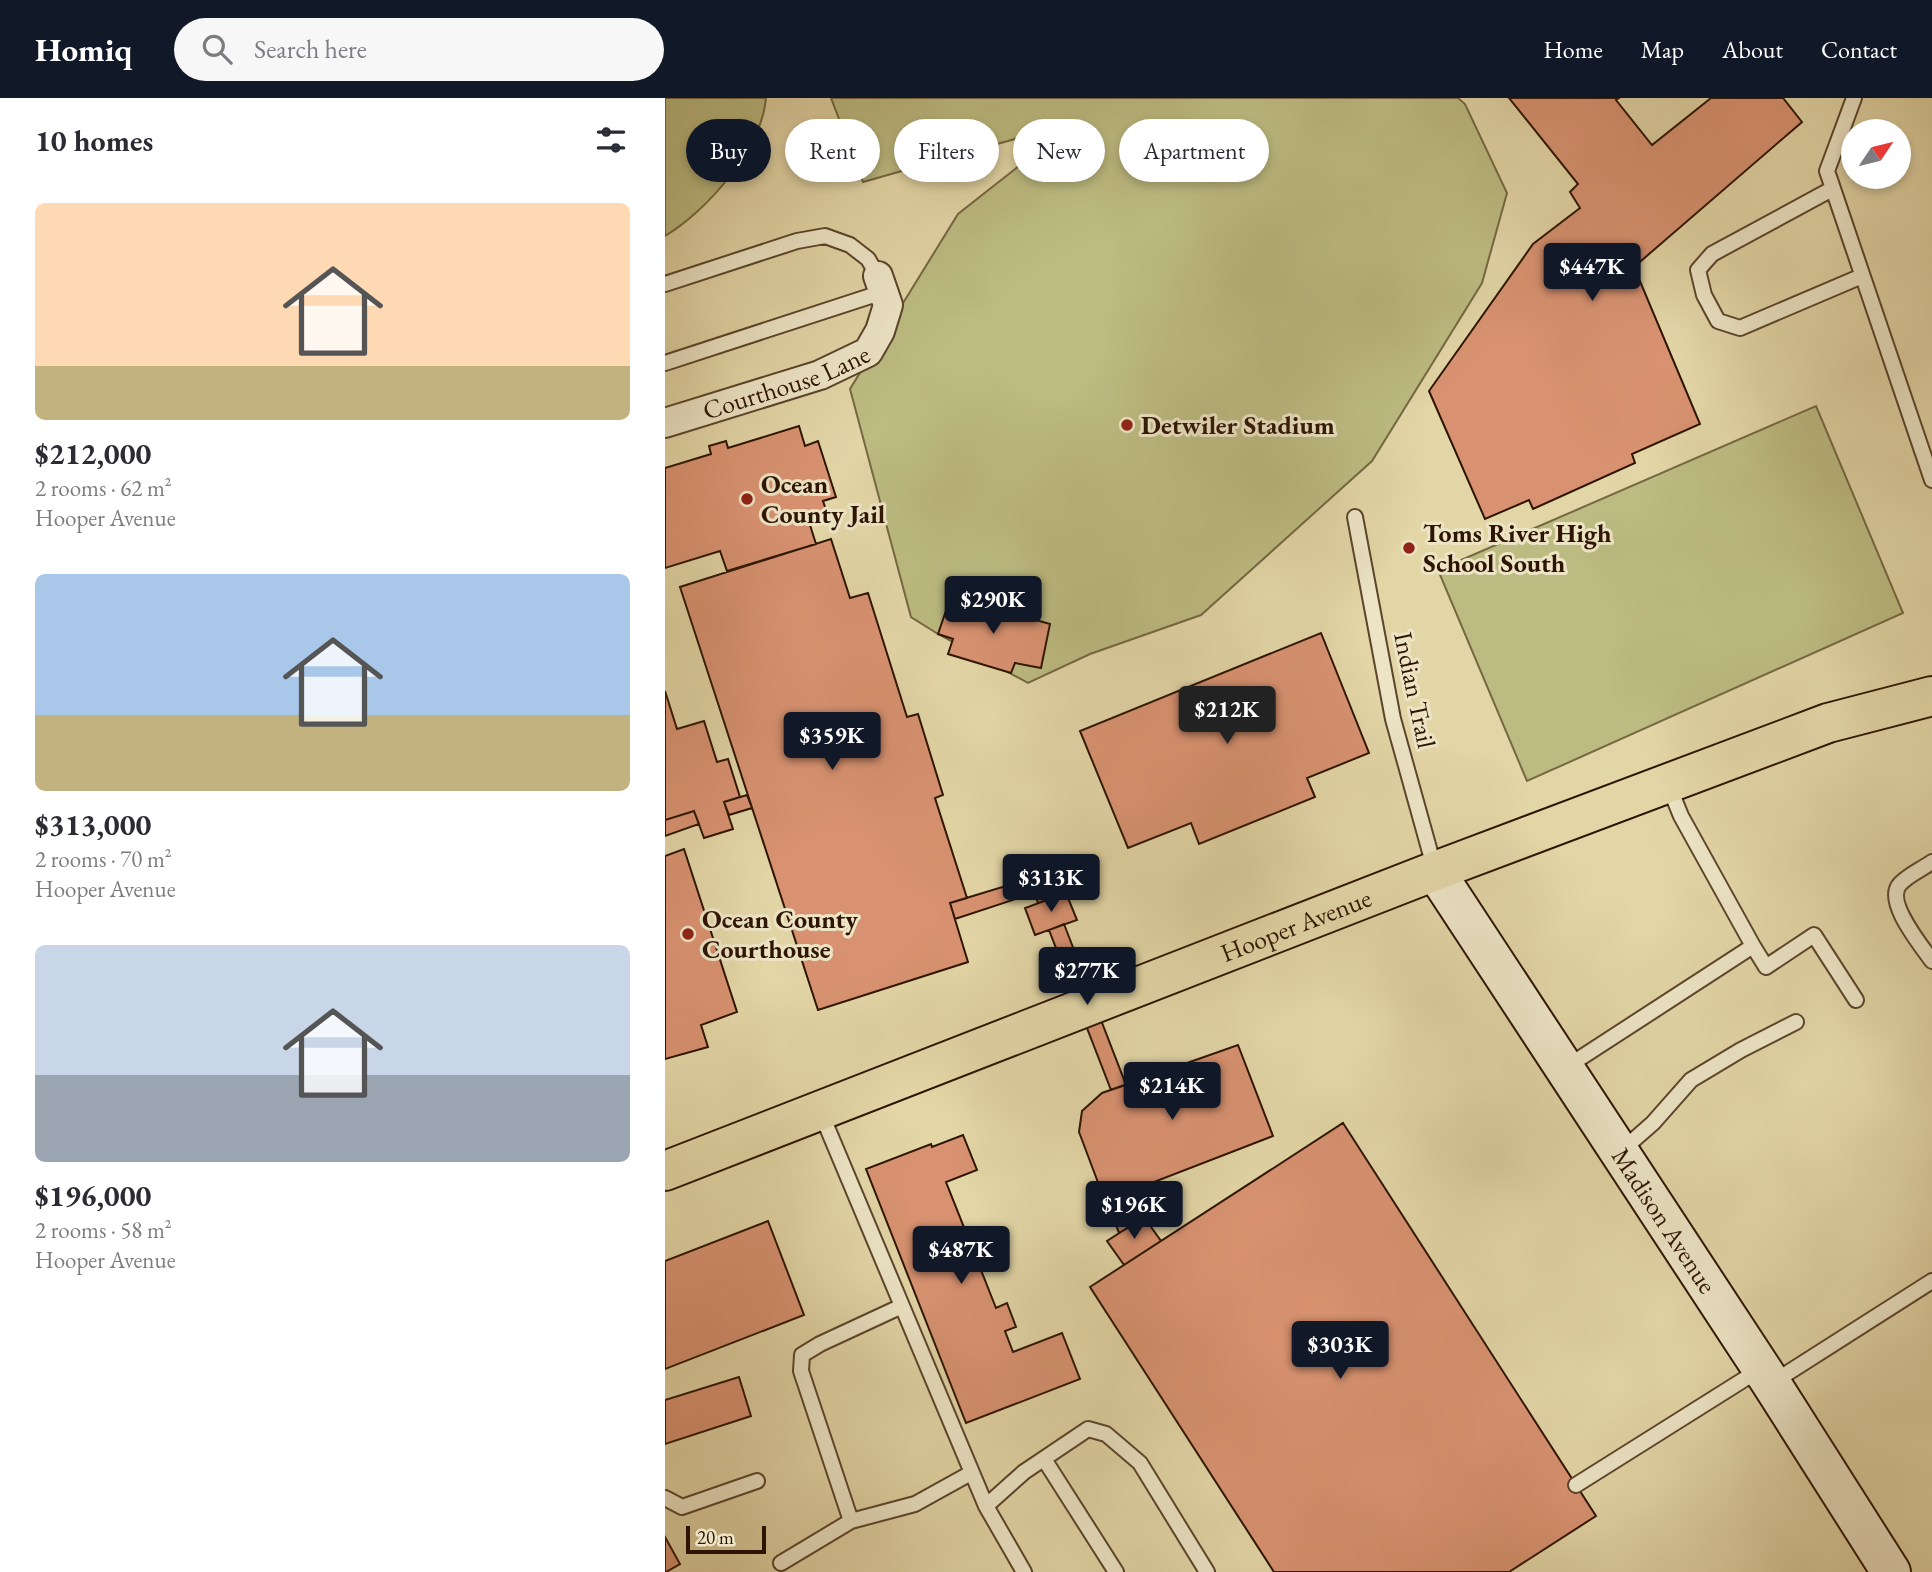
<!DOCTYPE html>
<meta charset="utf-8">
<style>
body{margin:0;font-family:"EB Garamond",serif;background:#f7f7f7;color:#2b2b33;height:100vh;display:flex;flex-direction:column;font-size:26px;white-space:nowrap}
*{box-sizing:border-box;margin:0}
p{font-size:23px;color:#7c7c81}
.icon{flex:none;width:38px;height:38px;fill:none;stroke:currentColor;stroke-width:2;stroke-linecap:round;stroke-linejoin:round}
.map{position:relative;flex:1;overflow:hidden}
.drawer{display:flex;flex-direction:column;background:#fff;width:665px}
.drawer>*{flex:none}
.guide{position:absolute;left:21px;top:21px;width:665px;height:63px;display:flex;gap:14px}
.needle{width:46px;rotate:55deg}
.fabs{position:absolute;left:1176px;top:21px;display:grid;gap:14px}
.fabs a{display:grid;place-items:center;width:70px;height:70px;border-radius:50%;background:#fff;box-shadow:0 4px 10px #0003;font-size:35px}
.scale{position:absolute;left:21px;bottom:18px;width:80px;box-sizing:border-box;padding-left:7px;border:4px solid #2e1503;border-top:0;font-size:19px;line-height:24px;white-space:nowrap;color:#2e1503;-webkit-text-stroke:5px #ece4c5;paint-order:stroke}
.price{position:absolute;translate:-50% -60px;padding:0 16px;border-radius:7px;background:#111827;color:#fff;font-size:23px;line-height:46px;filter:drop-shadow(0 2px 4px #0008)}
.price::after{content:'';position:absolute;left:50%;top:42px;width:21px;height:16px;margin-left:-10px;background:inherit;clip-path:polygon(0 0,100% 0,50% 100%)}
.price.on{background:#222;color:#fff}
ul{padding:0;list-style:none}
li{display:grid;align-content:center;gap:14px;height:371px;padding:0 35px}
li span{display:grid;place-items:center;height:217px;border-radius:10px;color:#555}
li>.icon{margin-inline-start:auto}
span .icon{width:126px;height:126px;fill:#fffc;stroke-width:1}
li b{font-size:30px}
h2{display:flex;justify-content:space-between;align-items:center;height:84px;padding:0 35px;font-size:30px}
.tag{padding:0 24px;border-radius:32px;background:#fff;box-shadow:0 4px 10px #0003;font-size:24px;line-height:63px}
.tag.on{background:#111827;color:#fff}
header{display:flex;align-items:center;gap:42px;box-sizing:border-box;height:98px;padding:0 35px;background:#111827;color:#fff}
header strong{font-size:33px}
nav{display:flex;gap:38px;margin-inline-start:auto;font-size:24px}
.search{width:490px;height:63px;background:#f7f7f7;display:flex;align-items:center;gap:18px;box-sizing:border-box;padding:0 24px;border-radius:38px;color:#7c7c81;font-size:26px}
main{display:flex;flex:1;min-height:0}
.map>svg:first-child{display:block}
.green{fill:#bcbb81;stroke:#756842;stroke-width:2}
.building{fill:#d89271;stroke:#2e1503;stroke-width:2}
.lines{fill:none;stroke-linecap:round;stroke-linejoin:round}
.lane-casing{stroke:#5b452c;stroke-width:18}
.street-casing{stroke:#5b452c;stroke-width:32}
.secondary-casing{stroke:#2e1503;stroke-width:42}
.primary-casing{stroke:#2e1503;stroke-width:42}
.lane{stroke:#ece4c5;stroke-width:14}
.street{stroke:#ece4c5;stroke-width:28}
.secondary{stroke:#ece4c5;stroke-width:38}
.primary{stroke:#e2d5a6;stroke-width:38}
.poi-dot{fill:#8f2418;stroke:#ece4c5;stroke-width:2.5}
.labels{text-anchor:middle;stroke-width:6;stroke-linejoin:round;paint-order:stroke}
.street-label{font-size:26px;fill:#2e1503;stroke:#ece4c5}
.poi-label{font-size:26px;font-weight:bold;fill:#2e1503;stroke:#ece4c5;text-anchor:start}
</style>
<header>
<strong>Homiq</strong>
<div class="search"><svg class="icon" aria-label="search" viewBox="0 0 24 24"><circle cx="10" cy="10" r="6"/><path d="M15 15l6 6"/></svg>Search here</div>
<nav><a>Home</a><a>Map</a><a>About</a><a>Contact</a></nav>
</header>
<main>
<section class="drawer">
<h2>10 homes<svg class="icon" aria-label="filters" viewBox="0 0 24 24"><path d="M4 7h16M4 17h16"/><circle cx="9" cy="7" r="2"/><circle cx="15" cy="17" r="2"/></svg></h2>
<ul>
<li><span style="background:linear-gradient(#ffd9b3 75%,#c2b280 0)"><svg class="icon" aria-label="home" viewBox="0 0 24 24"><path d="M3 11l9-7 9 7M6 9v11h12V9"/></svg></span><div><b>$212,000</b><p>2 rooms · 62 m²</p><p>Hooper Avenue</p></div></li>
<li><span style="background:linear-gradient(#a9c7e8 65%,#c2b280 0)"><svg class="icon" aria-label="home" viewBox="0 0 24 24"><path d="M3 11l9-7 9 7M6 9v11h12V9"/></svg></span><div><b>$313,000</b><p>2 rooms · 70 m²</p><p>Hooper Avenue</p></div></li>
<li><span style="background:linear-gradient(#c9d6e8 60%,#9aa5b1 0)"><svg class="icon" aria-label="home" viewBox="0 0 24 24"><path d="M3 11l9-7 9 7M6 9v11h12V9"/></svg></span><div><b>$196,000</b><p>2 rooms · 58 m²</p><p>Hooper Avenue</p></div></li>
</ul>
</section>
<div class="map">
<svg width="1267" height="1474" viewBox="0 0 1267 1474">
<rect width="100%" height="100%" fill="#e2d5a6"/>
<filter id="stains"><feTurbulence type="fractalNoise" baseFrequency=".00286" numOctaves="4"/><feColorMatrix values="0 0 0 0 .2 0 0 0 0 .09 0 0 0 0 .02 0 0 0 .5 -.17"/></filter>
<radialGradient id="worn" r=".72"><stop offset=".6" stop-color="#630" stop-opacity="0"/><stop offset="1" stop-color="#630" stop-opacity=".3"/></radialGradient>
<path class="green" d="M0 0H101C97 50 41 114 0 138Z
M166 0H793L800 6 842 95 817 185 707 363 536 517 425 556 363 585 273 536 246 519 185 291 293 116 410 24 198 84Z
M1151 308 1238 515 862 683 773 472Z"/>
<path class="building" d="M844 0H954L951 2 987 47 1046 0H1118L1137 24 969 169 1035 326 967 356 970 365 868 411 864 402 820 421 764 293 868 146 915 110 905 94 913 86Z
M134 328 140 348 153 343 171 399 158 403 164 421 145 427 151 446 62 473 55 453 0 470V370L46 356 44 348 61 343 63 350Z
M166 441 185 500 203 495 242 619 253 616 278 697 270 700 302 800 285 805 303 864 153 912 15 489Z
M286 498 385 526 376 570 350 565 346 575 283 556 288 541 273 536Z
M656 535 704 655 642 680 650 699 534 746 526 725 463 750 415 633Z
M0 593 12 631 39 623 52 664 63 661 75 699 59 704 68 731 39 740 29 713 0 722Z
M82 697 87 710 64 717 59 704Z
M29 713 34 726 0 738V722Z
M19 751 72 914 36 927 43 949 0 961V758Z
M380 776 388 800 373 805 369 795 290 821 285 805Z
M401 795 412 822 370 837 360 810Z
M399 826 461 987 446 992 384 832Z
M573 947 608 1038 440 1103 414 1034 417 1013 437 995Z
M678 1025 931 1418 844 1474H609L425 1189Z
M298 1037 312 1072 281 1084 331 1210 342 1205 351 1229 340 1233 348 1254 397 1235 415 1281 301 1325 201 1071 266 1046 267 1049Z
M457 1096 469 1126 454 1135 442 1102Z
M479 1119 496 1143 459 1167 442 1143Z
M103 1123 139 1217 0 1271V1163Z
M74 1279 86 1318 0 1346V1302Z
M0 1439 15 1466 1 1474H0Z"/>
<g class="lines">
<defs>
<path id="lane" d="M1189 0 1162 73 1267 382
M1167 91 1047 156 1033 172 1039 197 1053 223 1075 230 1197 178
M0 186 132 143 160 138 185 147 203 161 213 178
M0 265 218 194
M690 419 728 621 770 772
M1267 764C1257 771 1243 777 1235 786 1219 803 1256 847 1267 863
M1088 848 1101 869 1149 837 1191 902
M900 970 1088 848 1016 718 1003 686
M156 1015 321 1408 359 1474
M955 1054 988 1025 1026 982 1076 952 1131 924
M1107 1285 1267 1183
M379 1361 451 1474
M911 1387 1094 1272
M0 1400 17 1409 92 1383
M321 1408 359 1374 423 1331 441 1336 475 1365 542 1474
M186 1423 136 1273 137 1257 155 1246 237 1208
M116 1465 186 1423 250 1406 306 1375"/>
<g id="street">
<path id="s1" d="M0 325 155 277 203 254 215 233 223 207 213 178"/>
</g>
<g id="secondary">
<path id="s2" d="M770 773 1106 1285 1226 1474"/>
</g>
<g id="primary">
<path id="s3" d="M0 1073 770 773 1163 625 1267 598"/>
</g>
</defs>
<use href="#lane" class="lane-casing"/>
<use href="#street" class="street-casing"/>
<use href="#secondary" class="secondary-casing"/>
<use href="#primary" class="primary-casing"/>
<use href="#lane" class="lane"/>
<use href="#street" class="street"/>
<use href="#secondary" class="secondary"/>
<use href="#primary" class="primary"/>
</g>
<g class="poi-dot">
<circle cx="462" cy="327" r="7"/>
<circle cx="82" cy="401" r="7"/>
<circle cx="744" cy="450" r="7"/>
<circle cx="23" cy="836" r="7"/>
</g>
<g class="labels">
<g class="street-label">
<text dy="9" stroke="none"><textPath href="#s1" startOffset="128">Courthouse Lane</textPath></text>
<text transform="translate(750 592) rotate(78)" y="9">Indian Trail</text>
<text dy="9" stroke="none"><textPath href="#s3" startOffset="677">Hooper Avenue</textPath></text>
<text dy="9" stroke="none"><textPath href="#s2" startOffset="418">Madison Avenue</textPath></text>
</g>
<g class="poi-label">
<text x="476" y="336">Detwiler Stadium</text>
<text x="96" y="395">Ocean<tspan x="96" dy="30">County Jail</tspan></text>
<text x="758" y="444">Toms River High<tspan x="758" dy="30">School South</tspan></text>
<text x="37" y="830">Ocean County<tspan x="37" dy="30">Courthouse</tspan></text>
</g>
</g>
<rect width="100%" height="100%" filter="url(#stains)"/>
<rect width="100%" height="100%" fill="url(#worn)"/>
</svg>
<div class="fabs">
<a><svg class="needle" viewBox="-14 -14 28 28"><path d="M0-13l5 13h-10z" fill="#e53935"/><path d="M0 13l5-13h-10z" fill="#7c7c81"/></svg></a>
</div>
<div class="scale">20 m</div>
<b class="price" style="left:927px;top:205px">$447K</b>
<b class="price" style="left:328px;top:538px">$290K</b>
<b class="price on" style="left:562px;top:648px">$212K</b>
<b class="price" style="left:167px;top:674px">$359K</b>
<b class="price" style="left:386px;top:816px">$313K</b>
<b class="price" style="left:422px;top:909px">$277K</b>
<b class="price" style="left:507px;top:1024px">$214K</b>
<b class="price" style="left:469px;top:1143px">$196K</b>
<b class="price" style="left:296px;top:1188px">$487K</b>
<b class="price" style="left:675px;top:1283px">$303K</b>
<div class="guide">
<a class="tag on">Buy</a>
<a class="tag">Rent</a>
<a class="tag">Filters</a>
<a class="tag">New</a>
<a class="tag">Apartment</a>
</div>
</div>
</main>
